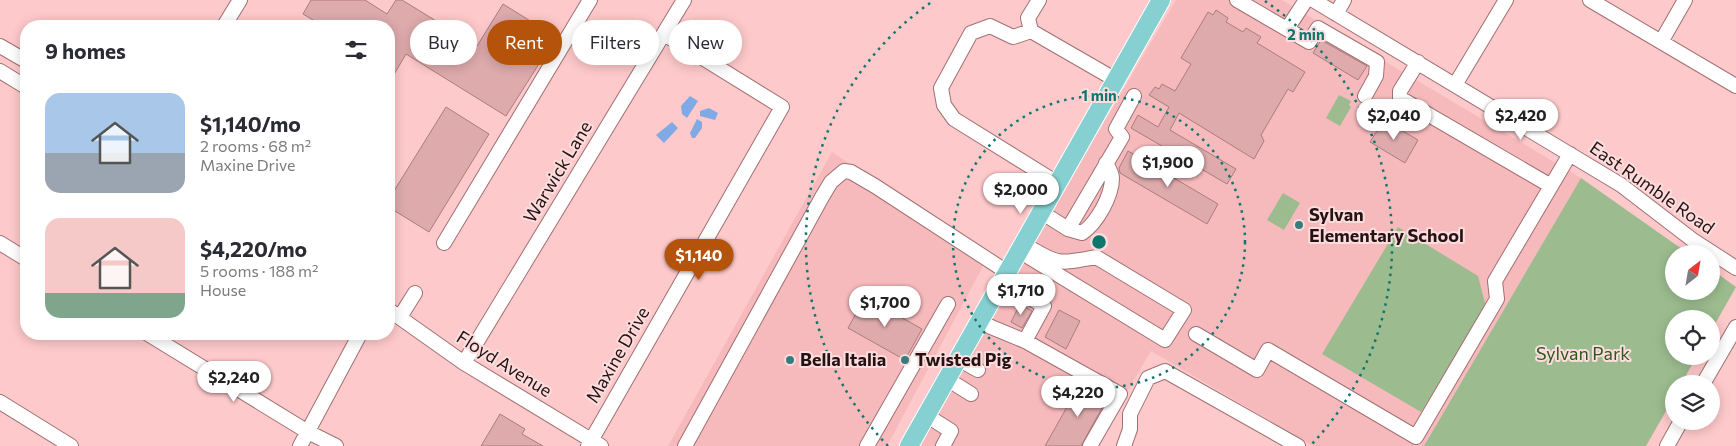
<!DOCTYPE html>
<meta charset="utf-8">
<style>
body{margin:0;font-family:Commissioner,sans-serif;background:#f7f7f7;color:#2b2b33;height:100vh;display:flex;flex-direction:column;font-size:19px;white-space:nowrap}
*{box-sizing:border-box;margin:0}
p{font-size:16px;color:#7c7c81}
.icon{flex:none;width:28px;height:28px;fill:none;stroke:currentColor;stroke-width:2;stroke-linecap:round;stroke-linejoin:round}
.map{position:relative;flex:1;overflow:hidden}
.side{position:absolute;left:20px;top:20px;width:375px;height:320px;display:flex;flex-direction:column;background:#fff;border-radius:20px;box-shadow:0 2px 12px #0003}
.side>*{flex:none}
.banner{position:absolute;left:410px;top:20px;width:475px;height:45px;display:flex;gap:10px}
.needle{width:32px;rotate:31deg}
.buttons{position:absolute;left:1665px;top:245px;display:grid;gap:10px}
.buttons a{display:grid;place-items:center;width:55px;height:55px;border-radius:50%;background:#fff;box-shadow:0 2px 12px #0003;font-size:25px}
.price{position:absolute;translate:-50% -42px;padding:0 11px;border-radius:18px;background:#fff;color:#222;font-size:16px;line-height:32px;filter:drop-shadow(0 1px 2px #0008)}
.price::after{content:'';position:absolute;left:50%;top:30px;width:15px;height:11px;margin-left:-8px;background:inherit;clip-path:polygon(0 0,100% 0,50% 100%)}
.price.active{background:#b45309;color:#fff}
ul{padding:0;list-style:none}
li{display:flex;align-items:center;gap:15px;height:125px;padding:0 25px}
li span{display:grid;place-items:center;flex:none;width:140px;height:100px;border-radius:15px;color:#555}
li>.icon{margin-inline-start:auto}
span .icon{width:60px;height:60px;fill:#fffc;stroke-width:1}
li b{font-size:21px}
h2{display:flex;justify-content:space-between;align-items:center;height:60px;padding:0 25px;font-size:21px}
.chip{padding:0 18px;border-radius:22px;background:#fff;box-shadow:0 2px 12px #0003;font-size:18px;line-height:45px}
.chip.active{background:#b45309;color:#fff}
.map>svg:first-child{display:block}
.built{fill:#f7babc}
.green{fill:#9cbc8f}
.water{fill:#80aae5}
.building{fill:#deaaac;stroke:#ac7c7e}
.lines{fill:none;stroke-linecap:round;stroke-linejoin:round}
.minor-casing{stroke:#a07072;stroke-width:16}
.major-casing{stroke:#fff;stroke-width:20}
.minor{stroke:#fff;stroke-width:14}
.major{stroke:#86d0d1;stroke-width:18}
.ring{fill:none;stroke:#0f766e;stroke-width:2.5;stroke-dasharray:2.5 5}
.poi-dot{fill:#357e7f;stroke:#fddcdd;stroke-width:2}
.labels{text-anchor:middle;stroke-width:4;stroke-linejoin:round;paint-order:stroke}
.street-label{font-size:18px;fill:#251314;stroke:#fddcdd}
.poi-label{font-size:18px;font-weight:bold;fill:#251314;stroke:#fddcdd;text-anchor:start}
.park-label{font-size:18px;fill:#2e5618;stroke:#fddcdd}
.centre{fill:#0f766e;stroke:#fddcdd;stroke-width:2.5}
.ring-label{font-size:15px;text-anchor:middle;font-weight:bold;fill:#0f766e;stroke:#fddcdd;stroke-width:4;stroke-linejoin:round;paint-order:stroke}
</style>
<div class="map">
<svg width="1736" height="446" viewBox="0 0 1736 446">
<rect width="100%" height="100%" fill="#fec9ca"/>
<path class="built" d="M1176 0H1282L1581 178 1425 446H1313L1151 351 1095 446H917L1016 272Z
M832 152 989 255 887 446H668Z"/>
<path class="green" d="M1339 95 1351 101 1349 105 1351 107 1340 126 1326 118Z
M1581 178 1689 254H1674V291H1711V269L1736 287 1711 331V319H1674V356H1697L1681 384H1674V397L1646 446H1424Z
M1283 193 1300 203 1284 230 1267 220Z
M1398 227 1478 276 1486 307 1421 412 1322 354Z"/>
<path class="water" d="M578 39 585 49 589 48 592 52 580 60 571 43Z
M690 96 698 101 687 118 682 114 681 106Z
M709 108 718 113 715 120 700 116V111Z
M697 119 702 122V128L695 138H692L690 133Z
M672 122 678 128 664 143 656 135Z"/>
<path class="building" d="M311 0H365L387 14 396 0H402L477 46 503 4 556 37 506 116 406 54 389 83V26H323L303 14Z
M1216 10 1228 18 1226 22 1243 32 1246 28 1261 37 1257 43 1305 72 1293 92 1288 89 1261 135 1264 141 1254 159 1179 113 1170 130 1236 169 1227 184 1131 128 1138 115 1158 127 1169 107 1149 95 1155 87 1159 89 1162 84 1175 91 1191 64 1181 58 1208 12 1213 15Z
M1321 40 1367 66 1358 80 1313 53Z
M446 107 489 134 429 232 395 211 389 222V199Z
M1384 120 1418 140 1405 163 1370 142Z
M1128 151 1218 204 1207 224 1120 173 1119 168Z
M865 297 922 329 905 360 848 328Z
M1020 304 1032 311 1022 328 1011 322Z
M1059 310 1080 321 1066 349 1045 337Z
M1081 382 1108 397 1081 446H1045Z
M500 414 525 429 522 434 543 446H481Z"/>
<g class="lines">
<defs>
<path id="minor" d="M1237 0 1309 42 1318 28 1377 62 1376 76 1365 96
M1313 0 1621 185 1694 241 1736 268
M1590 0 1736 86
M1336 14 1344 0
M224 26 240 0
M1287 29 1306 0
M1031 31 1028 18 1039 0
M1661 42 1685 0
M0 46 26 61
M1418 62 1400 91V98L1551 186
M0 71 26 87
M1455 85 1506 0
M1057 183 954 119 944 105 941 88 971 33 990 26 1013 37 1031 31 1116 80
M1041 212 1068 229 1082 233C1097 223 1112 196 1112 178 1112 173 1108 167 1106 163
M1068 229 1122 137 1116 129 1134 96
M0 243 26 259
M444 243 590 0
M1019 251 1165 340 1184 310 1096 257C1055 265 1059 264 1023 244
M1002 282 1044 306 1025 341
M389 310 464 363 601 446
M400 317 415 293
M979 322 1025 341 1120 394 1090 446
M148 334 308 432 336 446
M1196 334 1257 370 1268 350 1416 437 1497 299 1495 281 1570 154
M958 359 978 370
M464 363 684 0
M947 379 971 394
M1703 384 1736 327
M0 402 71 446
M926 415 951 431 943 446
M300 446 360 334
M588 446 782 107 664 34
M685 446 822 197 831 182 844 171 851 172 875 186 1007 272
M867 446 948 304
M1124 446 1130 429V414L1148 378 1165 371 1298 446
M1667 446 1681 421"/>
<path id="major" d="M909 446 1161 0"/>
</defs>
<use href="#minor" class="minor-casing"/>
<use href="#major" class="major-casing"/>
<use href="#minor" class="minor"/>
<use href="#major" class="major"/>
</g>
<g class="ring">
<circle cx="1099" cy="242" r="146"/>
<path d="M888 446A293 293 0 0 1 933 1M1265 1A293 293 0 0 1 1310 446"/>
</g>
<g class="poi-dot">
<circle cx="1299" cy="225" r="5"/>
<circle cx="790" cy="360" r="5"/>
<circle cx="905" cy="360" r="5"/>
</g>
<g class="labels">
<g class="street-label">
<text transform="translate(558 172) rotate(-59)" y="6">Warwick Lane</text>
<text transform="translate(1652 188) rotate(35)" y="6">East Rumble Road</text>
<text transform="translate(618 355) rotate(-60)" y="6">Maxine Drive</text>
<text transform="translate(504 364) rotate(32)" y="6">Floyd Avenue</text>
</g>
<g class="poi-label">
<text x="1309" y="221">Sylvan<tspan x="1309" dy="21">Elementary School</tspan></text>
<text x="800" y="366">Bella Italia</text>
<text x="915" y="366">Twisted Pig</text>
</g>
<g class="park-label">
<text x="1583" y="360">Sylvan Park</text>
</g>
</g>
<circle cx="1099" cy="242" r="8" class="centre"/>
<g class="ring-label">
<text x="1306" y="40">2 min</text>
<text x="1099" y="101">1 min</text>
</g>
</svg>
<div class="buttons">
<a><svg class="needle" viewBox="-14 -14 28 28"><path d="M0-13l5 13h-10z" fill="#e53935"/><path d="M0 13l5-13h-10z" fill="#7c7c81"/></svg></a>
<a><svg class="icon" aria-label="locate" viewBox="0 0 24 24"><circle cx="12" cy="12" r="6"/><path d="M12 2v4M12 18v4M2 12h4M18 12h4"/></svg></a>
<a><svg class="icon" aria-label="layers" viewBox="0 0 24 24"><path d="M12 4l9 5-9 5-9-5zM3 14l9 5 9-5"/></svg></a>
</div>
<b class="price" style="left:1394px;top:141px">$2,040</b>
<b class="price" style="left:1521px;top:141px">$2,420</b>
<b class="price" style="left:1168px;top:188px">$1,900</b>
<b class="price" style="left:1021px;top:215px">$2,000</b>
<b class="price active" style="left:699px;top:281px">$1,140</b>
<b class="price" style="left:1021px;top:316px">$1,710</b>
<b class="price" style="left:885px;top:328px">$1,700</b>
<b class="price" style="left:234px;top:403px">$2,240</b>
<b class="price" style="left:1078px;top:418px">$4,220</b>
<div class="banner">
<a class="chip">Buy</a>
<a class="chip active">Rent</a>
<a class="chip">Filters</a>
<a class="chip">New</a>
</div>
<section class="side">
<h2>9 homes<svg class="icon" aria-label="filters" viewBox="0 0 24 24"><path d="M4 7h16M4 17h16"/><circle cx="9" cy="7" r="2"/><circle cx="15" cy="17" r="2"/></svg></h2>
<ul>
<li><span style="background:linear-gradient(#a9c7e8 60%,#9aa5b1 0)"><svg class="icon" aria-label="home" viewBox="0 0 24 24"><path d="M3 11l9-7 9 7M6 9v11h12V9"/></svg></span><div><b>$1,140/mo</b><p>2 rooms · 68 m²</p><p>Maxine Drive</p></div></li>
<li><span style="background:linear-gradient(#f6c9c9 75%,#7fa58c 0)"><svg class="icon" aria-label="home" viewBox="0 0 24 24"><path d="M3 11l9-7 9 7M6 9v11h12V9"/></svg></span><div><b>$4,220/mo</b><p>5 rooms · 188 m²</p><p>House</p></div></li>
</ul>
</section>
</div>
